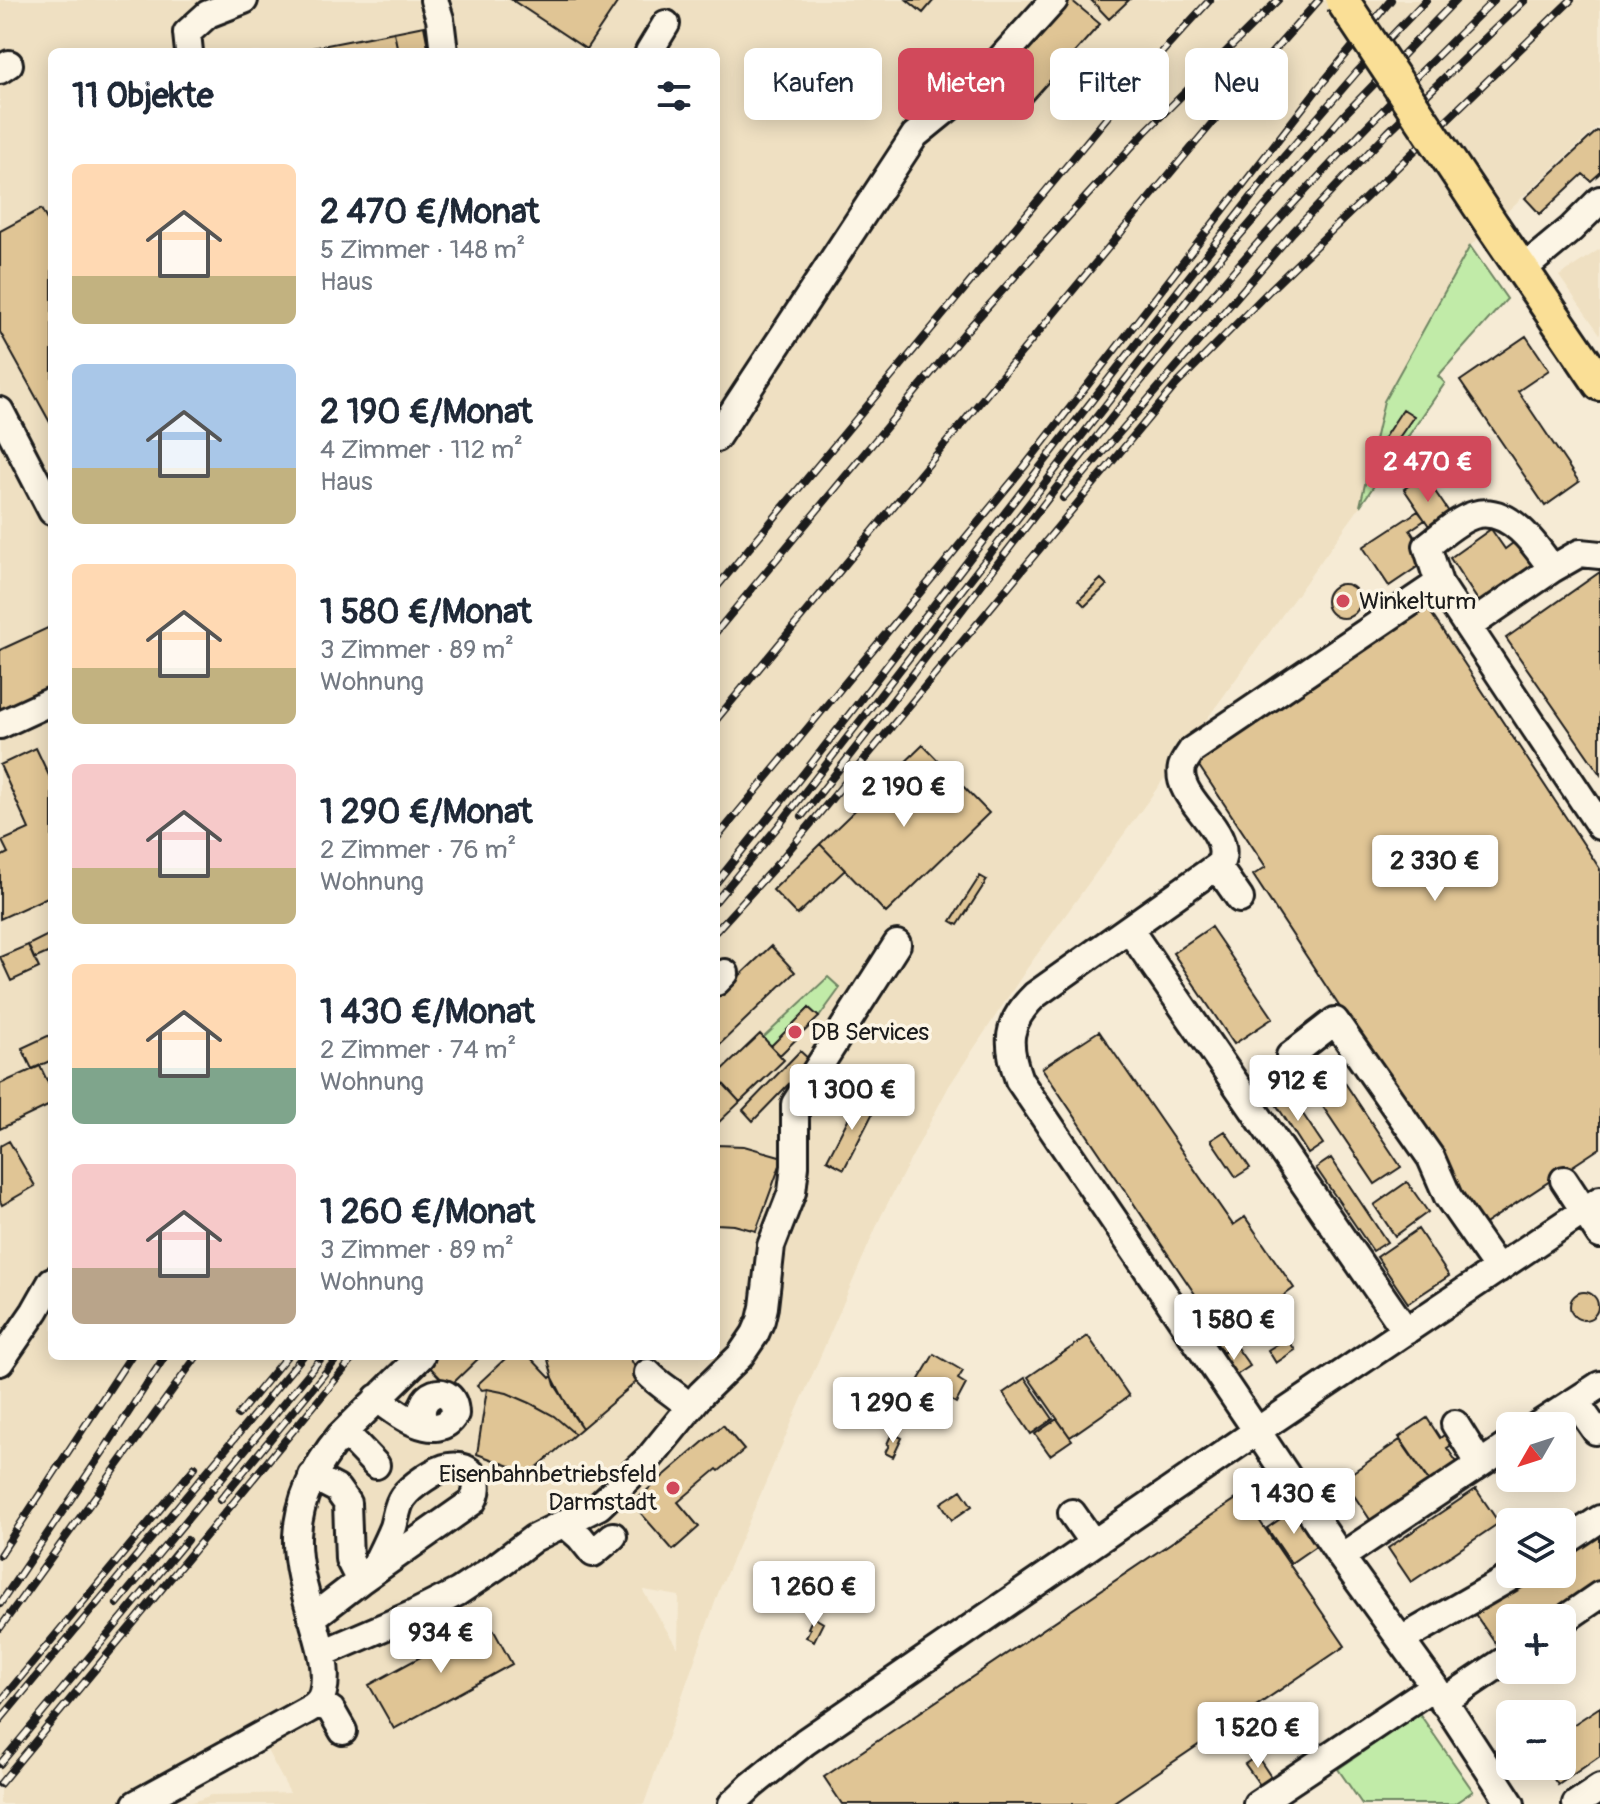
<!DOCTYPE html>
<html lang="de">
<meta charset="utf-8">
<style>
body{margin:0;font-family:Pangolin,sans-serif;background:#f6f6f7;color:#1f2937;height:100vh;display:flex;flex-direction:column;font-size:30px;white-space:nowrap}
*{box-sizing:border-box;margin:0}
p{font-size:26px;color:#747a83}
.icon{flex:none;width:44px;height:44px;fill:none;stroke:currentColor;stroke-width:2;stroke-linecap:round;stroke-linejoin:round}
.map{position:relative;flex:1;overflow:hidden}
.drawer{position:absolute;left:48px;top:48px;width:672px;height:1312px;display:flex;flex-direction:column;background:#fff;border-radius:12px;box-shadow:0 4px 20px #0003}
.drawer>*{flex:none}
.hud{position:absolute;left:744px;top:48px;width:736px;height:72px;display:flex;gap:16px}
.needle{width:52px;rotate:231deg}
.buttons{position:absolute;left:1496px;top:1412px;display:grid;gap:16px}
.buttons a{display:grid;place-items:center;width:80px;height:80px;border-radius:12px;background:#fff;box-shadow:0 4px 20px #0003;font-size:40px}
.price{position:absolute;translate:-50% -68px;padding:0 18px;border-radius:8px;background:#fff;color:#222;font-size:26px;line-height:52px;filter:drop-shadow(0 2px 4px #0008)}
.price::after{content:'';position:absolute;left:50%;top:48px;width:24px;height:18px;margin-left:-12px;background:inherit;clip-path:polygon(0 0,100% 0,50% 100%)}
.price.selected{background:#d1495b;color:#fff}
ul{padding:0;list-style:none}
li{display:flex;align-items:center;gap:24px;height:200px;padding:0 24px}
li span{display:grid;place-items:center;flex:none;width:224px;height:160px;border-radius:12px;color:#555}
li>.icon{margin-inline-start:auto}
span .icon{width:96px;height:96px;fill:#fffc;stroke-width:1}
li b{font-size:34px}
h2{display:flex;justify-content:space-between;align-items:center;height:96px;padding:0 24px;font-size:34px}
.tag{padding:0 28px;border-radius:12px;background:#fff;box-shadow:0 4px 20px #0003;font-size:28px;line-height:72px}
.tag.selected{background:#d1495b;color:#fff}
.map>svg:first-child{display:block}
.built{fill:#efe0c2;fill-rule:evenodd}
.green{fill:#c1eba8;stroke:#6e8462;stroke-width:2}
.building{fill:#e0c595;stroke:#1c1c1c;stroke-width:2}
.lines{fill:none;stroke-linecap:round;stroke-linejoin:round}
.minor-casing{stroke:#1c1c1c;stroke-width:32}
.major-casing{stroke:#1c1c1c;stroke-width:38}
.minor{stroke:#fcf5e5;stroke-width:26}
.major{stroke:#fadf96;stroke-width:32}
.rail-casing{stroke:#1c1c1c;stroke-width:8}
.rail{stroke:#fcf5e5;stroke-width:5;stroke-dasharray:15;stroke-linecap:butt}
.major-bridge-casing{stroke:#1c1c1c;stroke-width:38;stroke-linecap:butt}
.major-bridge{stroke:#fadf96;stroke-width:32}
.poi-dot{fill:#d1495b;stroke:#fcf5e5;stroke-width:3}
.labels{text-anchor:middle;stroke-width:7;stroke-linejoin:round;paint-order:stroke}
.poi-label{font-size:24px;fill:#1c1c1c;stroke:#fcf5e5;text-anchor:start}
</style>
<div class="map">
<svg width="1600" height="1804" viewBox="0 0 1600 1804">
<rect width="100%" height="100%" fill="#f6ebd5"/>
<filter id="ink" filterUnits="userSpaceOnUse"><feTurbulence type="fractalNoise" baseFrequency=".0125" numOctaves="2"/><feDisplacementMap in="SourceGraphic" scale="16" xChannelSelector="R" yChannelSelector="G"/><feConvolveMatrix kernelMatrix="1 2 1 2 8 2 1 2 1" color-interpolation-filters="sRGB"/></filter>
<g filter="url(#ink)">
<path class="built" d="M0 0H1600V125L1470 246 1384 401 1360 507 1028 967 949 1086 881 1216 720 1588 644 1804H189L211 1795 290 1793 256 1730 126 1804H0ZM52 52H716V1356H52ZM644 1590 679 1596 678 1649 643 1591Z
M1600 249V334L1559 276Z"/>
<path class="green" d="M1470 246 1507 299 1438 376 1445 383 1360 506 1384 401Z
M828 977 840 988 819 1017 809 1008 771 1046 763 1038Z
M1419 1713 1473 1791 1454 1804H1362L1338 1769Z"/>
<path class="building" d="M512 0H619L586 49Z
M907 0H934L923 13Z
M1071 0 1100 24 1020 114 992 89Z
M1091 0H1129L1109 19Z
M424 26 429 52H398L394 32Z
M394 32 398 52H291Z
M1597 131 1600 132V173L1591 181 1583 174 1540 214 1525 198Z
M41 209 52 229V426L0 332V231Z
M1526 336 1549 370 1518 391 1579 482 1545 506 1460 381Z
M1403 409 1414 416 1384 459 1374 453Z
M1424 475 1453 518 1433 532 1404 489Z
M1418 511 1425 520 1410 530 1429 559 1389 586 1363 547Z
M1491 529 1505 549 1517 540 1536 568 1481 605 1450 558Z
M1600 572V774L1506 638Z
M1101 579 1107 585 1085 606 1079 600Z
M1326 601a17 17 0 1 1 34 0a17 17 0 1 1-34 0Z
M1427 607 1600 869V1148L1483 1225 1253 875 1266 867 1195 760Z
M52 626V690L0 715V650Z
M923 745 989 813 886 913 820 844Z
M36 748 52 782V895L0 919V857L8 853 2 841 29 829 0 765Z
M820 844 845 870 797 915 773 890Z
M980 876 987 880 958 925 951 921Z
M1211 927 1273 1018 1234 1044 1173 953Z
M52 933V951L34 959 28 945Z
M28 945 39 968 11 981 0 957Z
M771 946 795 972 716 1048V998Z
M809 1008 819 1017 780 1055 771 1046Z
M1099 1031 1233 1225 1245 1217 1294 1288 1282 1297 1288 1307 1223 1352 1214 1340 1222 1334 1042 1068Z
M52 1034V1060L32 1069 22 1048Z
M760 1034 784 1060 740 1102 716 1076Z
M800 1051 811 1061 753 1121 743 1110Z
M1331 1062 1401 1167 1375 1184 1305 1080Z
M40 1066 52 1091V1104L0 1129V1084Z
M716 1076 740 1102 716 1125Z
M1288 1092 1323 1144 1308 1154 1274 1101Z
M861 1094 878 1103 844 1169 827 1160Z
M1225 1131 1250 1168 1236 1177 1211 1140Z
M9 1141 35 1186 2 1205 0 1201V1146Z
M716 1145 744 1146 783 1157 756 1231 734 1225 716 1224Z
M1331 1158 1387 1242 1373 1251 1316 1168Z
M1407 1182 1428 1212 1395 1236 1374 1205Z
M1418 1229 1449 1276 1408 1303 1377 1257Z
M1570 1306a14 14 0 1 1 28 0a14 14 0 1 1-28 0Z
M1088 1336 1129 1396 1070 1437 1028 1377Z
M1287 1338 1295 1350 1276 1363 1268 1350Z
M1235 1345 1250 1366 1232 1378 1217 1357Z
M934 1354 963 1371 958 1379 966 1384 956 1403 947 1398 937 1415 908 1398Z
M432 1356H481L449 1387 425 1362Z
M508 1356H529L550 1378 552 1376 570 1411 582 1428 575 1434 554 1416 530 1403 507 1393 487 1389 482 1390 477 1385Z
M547 1356H629L641 1378 582 1428 555 1385Z
M1025 1378 1053 1419 1031 1434 1003 1393Z
M487 1389 507 1393 530 1403 554 1416 575 1434 526 1477 510 1466 477 1454Z
M1427 1418 1440 1438 1448 1432 1455 1443 1447 1448 1461 1468 1433 1487 1399 1437Z
M1057 1419 1072 1440 1050 1455 1035 1434Z
M723 1425 744 1450 719 1471 717 1469 678 1502 699 1527 673 1550 632 1503Z
M892 1433 902 1438 893 1457 885 1453 889 1445 887 1444Z
M1400 1440 1429 1482 1371 1521 1343 1479Z
M1476 1489 1499 1523 1411 1582 1388 1548Z
M961 1490 972 1506 952 1520 941 1503Z
M1242 1495 1345 1646 1111 1804H842L824 1777Z
M1296 1508 1320 1543 1291 1563 1267 1528Z
M1600 1529V1581L1545 1618H1510V1642L1499 1649 1475 1614 1534 1574H1562V1555Z
M813 1617 823 1623 814 1641 806 1637 810 1629 808 1628Z
M488 1620 512 1664 394 1729 369 1685Z
M1600 1707V1756L1558 1785 1545 1766H1562V1732Z
M1257 1756 1271 1777 1260 1785 1245 1764Z"/>
<g class="lines">
<defs>
<path id="minor" d="M434 0 440 19 444 52
M189 52 187 33 208 14 244 0
M649 52 666 24
M0 70 9 64
M1523 269 1571 229 1600 200
M0 411 52 511
M716 438 915 135 980 82 1054 0
M1439 583 1427 546C1441 536 1457 520 1474 515 1508 505 1536 545 1552 569
M1469 626 1552 569 1580 553 1600 555
M0 725 52 701
M1217 866 1240 899
M1129 929 1406 1331
M716 982 725 973
M1290 1056 1335 1021 1431 1158 1448 1197 1498 1269
M1564 1180 1600 1235
M0 1362 35 1311 52 1281
M648 1373C660 1386 677 1394 690 1408
M377 1398C396 1413 437 1445 455 1414 454 1377 410 1394 425 1425
M1575 1401 1596 1431 1600 1428
M1455 1424 1480 1464
M1537 1426 1600 1385
M340 1436 354 1442 376 1465
M312 1476 337 1489 347 1503 349 1559 360 1581
M1072 1513 1093 1543
M564 1523 580 1537 593 1553 613 1536
M1562 1544 1600 1519
M1341 1557 1510 1444
M312 1618 360 1581 472 1502C484 1483 472 1463 449 1467 436 1469 411 1486 403 1497 397 1505 396 1517 393 1527 387 1542 379 1557 372 1572
M1562 1621 1600 1595
M1401 1640 1516 1574
M323 1653 414 1614 458 1592 497 1566 534 1538 599 1506 650 1457 701 1394 740 1356 755 1334 761 1320 764 1307 771 1246 792 1192 795 1166V1104L897 944
M1443 1702 1510 1657
M318 1703 331 1710 343 1731
M136 1804 307 1710C315 1706 321 1701 323 1692 329 1670 319 1641 313 1620 305 1593 296 1564 297 1536 299 1497 316 1465 340 1436L421 1356
M732 1804 752 1785 805 1742 1257 1431 1019 1080C1006 1044 1006 1023 1035 995L1220 864C1236 830 1174 800 1182 767 1184 761 1189 755 1192 750L1439 583 1600 826
M1257 1804 1434 1686
M1511 1804 1434 1686 1341 1557 1257 1431 1600 1200
M1576 1804 1600 1788"/>
<path id="major" d="M1494 228 1600 384"/>
</defs>
<use href="#minor" class="minor-casing"/>
<use href="#major" class="major-casing"/>
<use href="#minor" class="minor"/>
<use href="#major" class="major"/>
<defs>
<path id="rail" d="M1063 498 1293 232 1388 132 1525 0
M716 588 1153 62 1210 0
M716 632 967 330 1085 198 1145 132 1278 0
M716 720 1172 171 1254 73 1319 0
M802 816C945 637 1079 449 1230 275 1313 178 1403 89 1494 0
M716 839 1024 467 1315 92 1391 0
M716 883 804 773 1065 435 1274 168 1357 72 1426 0
M716 901 780 824 1216 263 1344 115 1456 0
M716 931 779 862 1176 385 1270 290 1571 0
M238 1415 287 1356
M220 1500 339 1356
M0 1555 131 1356
M0 1604 104 1450 165 1356
M117 1604 323 1356
M0 1628 197 1356
M0 1702 195 1467
M0 1720 303 1356
M0 1764 187 1540
M0 1784 355 1356"/>
</defs>
<use href="#rail" class="rail-casing"/>
<use href="#rail" class="rail"/>
<defs>
<path id="major-bridge" d="M1342 0 1494 228"/>
</defs>
<use href="#major-bridge" class="major-bridge-casing"/>
<use href="#major-bridge" class="major-bridge"/>
</g>
</g>
<g class="poi-dot">
<circle cx="1343" cy="601" r="8"/>
<circle cx="795" cy="1032" r="8"/>
<circle cx="673" cy="1488" r="8"/>
</g>
<g class="labels">
<g class="poi-label">
<text x="1359" y="609">Winkelturm</text>
<text x="811" y="1040">DB Services</text>
<text x="657" y="1482" text-anchor="end">Eisenbahnbetriebsfeld<tspan x="657" dy="28">Darmstadt</tspan></text>
</g>
</g>
</svg>
<div class="buttons">
<a><svg class="needle" viewBox="-14 -14 28 28"><path d="M0-13l5 13h-10z" fill="#e53935"/><path d="M0 13l5-13h-10z" fill="#747a83"/></svg></a>
<a><svg class="icon" aria-label="layers" viewBox="0 0 24 24"><path d="M12 4l9 5-9 5-9-5zM3 14l9 5 9-5"/></svg></a>
<a>+</a>
<a>−</a>
</div>
<b class="price selected" style="left:1428px;top:504px">2 470 €</b>
<b class="price" style="left:904px;top:829px">2 190 €</b>
<b class="price" style="left:1435px;top:903px">2 330 €</b>
<b class="price" style="left:1298px;top:1123px">912 €</b>
<b class="price" style="left:852px;top:1132px">1 300 €</b>
<b class="price" style="left:1234px;top:1362px">1 580 €</b>
<b class="price" style="left:893px;top:1445px">1 290 €</b>
<b class="price" style="left:1294px;top:1536px">1 430 €</b>
<b class="price" style="left:814px;top:1629px">1 260 €</b>
<b class="price" style="left:441px;top:1675px">934 €</b>
<b class="price" style="left:1258px;top:1770px">1 520 €</b>
<div class="hud">
<a class="tag">Kaufen</a>
<a class="tag selected">Mieten</a>
<a class="tag">Filter</a>
<a class="tag">Neu</a>
</div>
<section class="drawer">
<h2>11 Objekte<svg class="icon" aria-label="filters" viewBox="0 0 24 24"><path d="M4 7h16M4 17h16"/><circle cx="9" cy="7" r="2"/><circle cx="15" cy="17" r="2"/></svg></h2>
<ul>
<li><span style="background:linear-gradient(#ffd9b3 70%,#c2b280 0)"><svg class="icon" aria-label="home" viewBox="0 0 24 24"><path d="M3 11l9-7 9 7M6 9v11h12V9"/></svg></span><div><b>2 470 €/Monat</b><p>5 Zimmer · 148 m²</p><p>Haus</p></div></li>
<li><span style="background:linear-gradient(#a9c7e8 65%,#c2b280 0)"><svg class="icon" aria-label="home" viewBox="0 0 24 24"><path d="M3 11l9-7 9 7M6 9v11h12V9"/></svg></span><div><b>2 190 €/Monat</b><p>4 Zimmer · 112 m²</p><p>Haus</p></div></li>
<li><span style="background:linear-gradient(#ffd9b3 65%,#c2b280 0)"><svg class="icon" aria-label="home" viewBox="0 0 24 24"><path d="M3 11l9-7 9 7M6 9v11h12V9"/></svg></span><div><b>1 580 €/Monat</b><p>3 Zimmer · 89 m²</p><p>Wohnung</p></div></li>
<li><span style="background:linear-gradient(#f6c9c9 65%,#c2b280 0)"><svg class="icon" aria-label="home" viewBox="0 0 24 24"><path d="M3 11l9-7 9 7M6 9v11h12V9"/></svg></span><div><b>1 290 €/Monat</b><p>2 Zimmer · 76 m²</p><p>Wohnung</p></div></li>
<li><span style="background:linear-gradient(#ffd9b3 65%,#7fa58c 0)"><svg class="icon" aria-label="home" viewBox="0 0 24 24"><path d="M3 11l9-7 9 7M6 9v11h12V9"/></svg></span><div><b>1 430 €/Monat</b><p>2 Zimmer · 74 m²</p><p>Wohnung</p></div></li>
<li><span style="background:linear-gradient(#f6c9c9 65%,#b9a48a 0)"><svg class="icon" aria-label="home" viewBox="0 0 24 24"><path d="M3 11l9-7 9 7M6 9v11h12V9"/></svg></span><div><b>1 260 €/Monat</b><p>3 Zimmer · 89 m²</p><p>Wohnung</p></div></li>
</ul>
</section>
</div>
